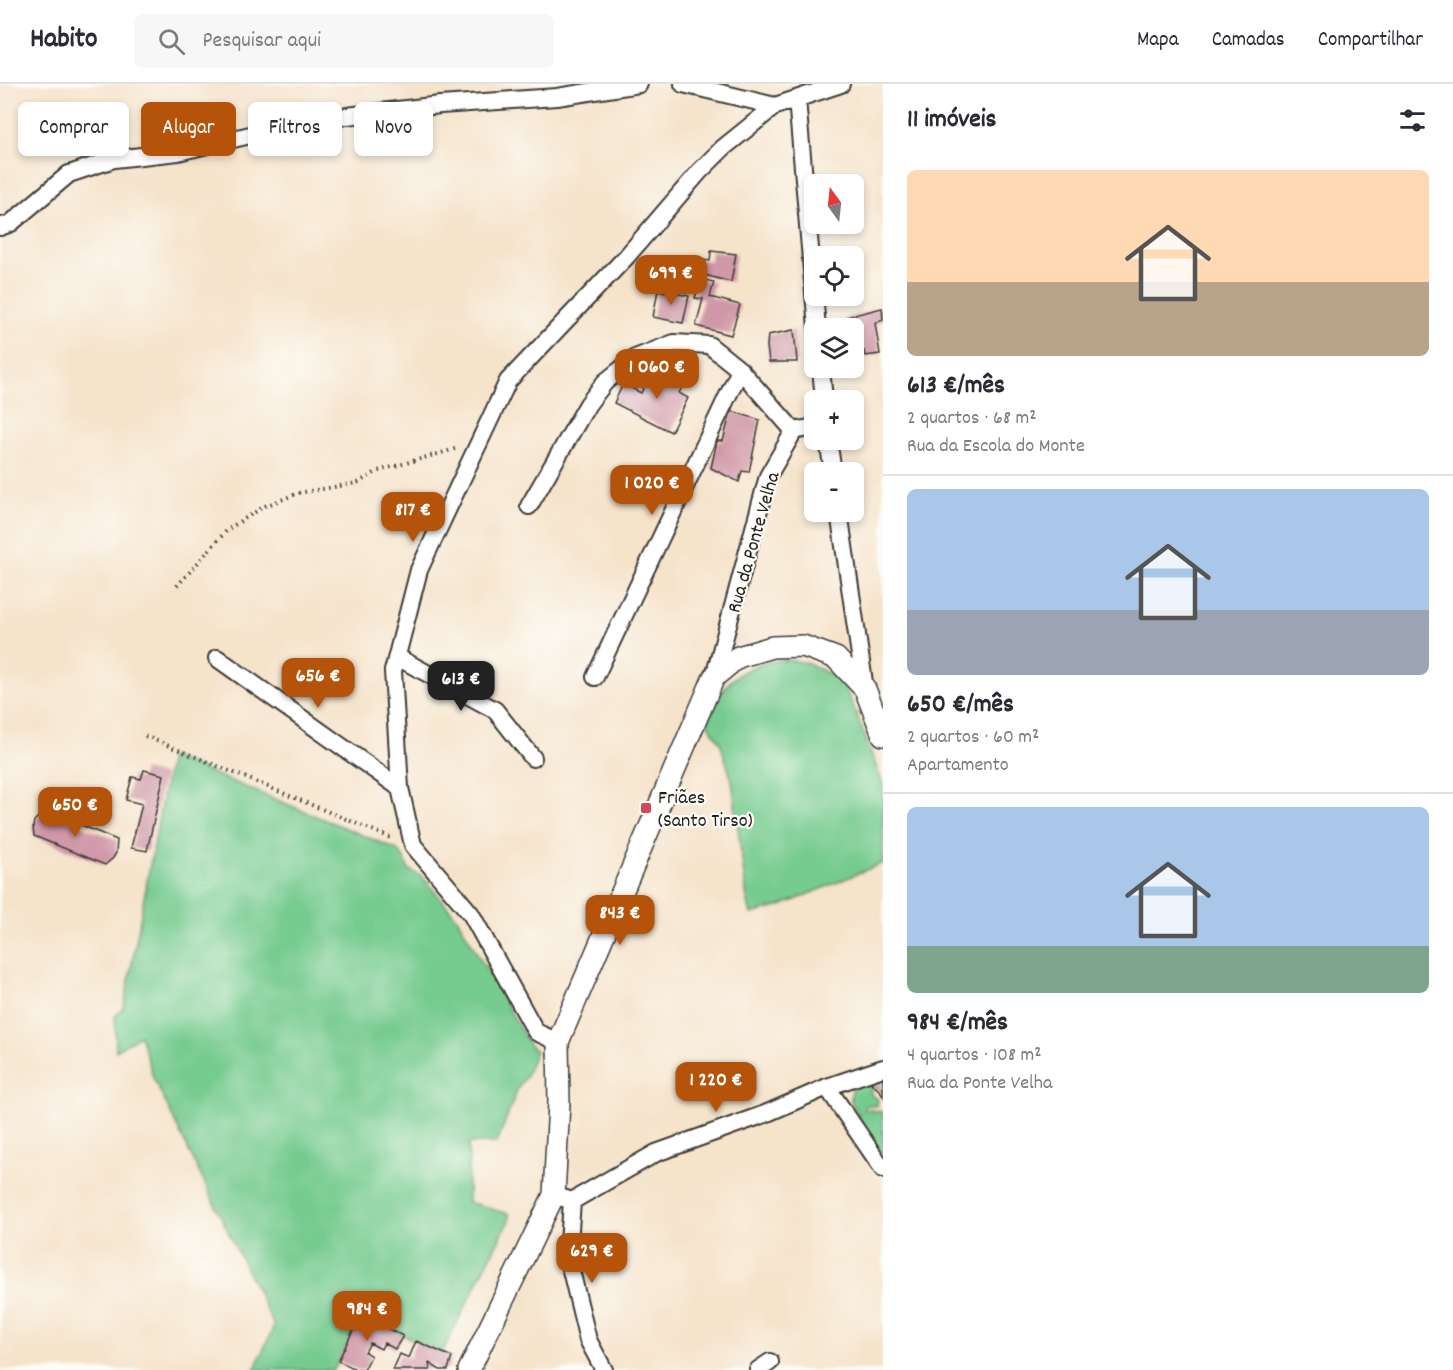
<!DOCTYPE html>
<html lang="pt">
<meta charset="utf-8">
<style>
body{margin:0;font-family:Dekko,sans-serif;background:#f7f7f7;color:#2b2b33;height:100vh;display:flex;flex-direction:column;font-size:22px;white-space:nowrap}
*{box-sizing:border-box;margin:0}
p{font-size:20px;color:#7c7c81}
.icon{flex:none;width:33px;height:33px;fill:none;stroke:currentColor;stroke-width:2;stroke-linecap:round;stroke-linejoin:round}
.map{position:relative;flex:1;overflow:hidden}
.drawer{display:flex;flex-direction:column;background:#fff;width:570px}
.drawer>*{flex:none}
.hud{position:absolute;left:18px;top:18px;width:570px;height:54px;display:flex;gap:12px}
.needle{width:39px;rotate:345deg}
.tools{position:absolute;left:804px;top:90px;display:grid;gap:12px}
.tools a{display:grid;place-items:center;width:60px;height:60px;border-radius:9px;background:#fff;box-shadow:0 3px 9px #0003;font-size:30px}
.price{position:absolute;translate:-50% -51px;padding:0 14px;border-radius:12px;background:#b45309;color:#fff;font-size:20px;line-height:39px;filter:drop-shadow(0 2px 3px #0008)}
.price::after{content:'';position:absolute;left:50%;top:36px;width:18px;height:14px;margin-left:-9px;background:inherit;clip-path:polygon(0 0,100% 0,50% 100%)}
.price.current{background:#222;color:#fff}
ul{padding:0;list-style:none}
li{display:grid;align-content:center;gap:12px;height:318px;padding:0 24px}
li+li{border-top:2px solid #e1e1e2}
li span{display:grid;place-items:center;height:186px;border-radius:9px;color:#555}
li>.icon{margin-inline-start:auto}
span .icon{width:108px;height:108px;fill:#fffc;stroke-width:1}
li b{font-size:26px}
h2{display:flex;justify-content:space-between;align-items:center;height:72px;padding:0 24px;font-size:26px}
.pill{padding:0 21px;border-radius:9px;background:#fff;box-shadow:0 3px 9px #0003;font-size:21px;line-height:54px}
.pill.current{background:#b45309;color:#fff}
header{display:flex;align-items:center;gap:36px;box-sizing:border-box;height:84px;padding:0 30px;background:#fff;border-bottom:2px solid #e1e1e2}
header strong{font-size:28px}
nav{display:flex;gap:33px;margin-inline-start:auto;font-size:21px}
.search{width:420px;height:54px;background:#f7f7f7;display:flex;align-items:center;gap:15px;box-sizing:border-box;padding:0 21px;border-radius:9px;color:#7c7c81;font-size:22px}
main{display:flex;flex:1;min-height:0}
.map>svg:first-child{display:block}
.green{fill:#76cb8f;stroke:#497456;stroke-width:1.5}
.building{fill:#d098a8}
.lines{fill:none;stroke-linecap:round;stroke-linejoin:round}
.minor-casing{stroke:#3d3a36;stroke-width:20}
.tertiary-casing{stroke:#3d3a36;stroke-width:24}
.path{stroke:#3d3a36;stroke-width:4;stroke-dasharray:1.5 4.5;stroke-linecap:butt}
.minor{stroke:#fff;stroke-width:16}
.tertiary{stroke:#fff;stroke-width:21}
.poi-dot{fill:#d1495b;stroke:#fdfcf7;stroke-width:2}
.labels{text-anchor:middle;stroke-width:4.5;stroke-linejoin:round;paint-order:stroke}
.street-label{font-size:20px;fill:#1c1c1c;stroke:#fdfcf7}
.poi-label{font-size:20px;fill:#1c1c1c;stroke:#fdfcf7;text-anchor:start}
</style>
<header>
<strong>Habito</strong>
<div class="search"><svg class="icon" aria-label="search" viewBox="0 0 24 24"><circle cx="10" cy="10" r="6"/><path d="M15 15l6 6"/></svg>Pesquisar aqui</div>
<nav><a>Mapa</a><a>Camadas</a><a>Compartilhar</a></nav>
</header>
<main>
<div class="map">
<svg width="883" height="1286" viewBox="0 0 883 1286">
<rect width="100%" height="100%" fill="#fdfcf7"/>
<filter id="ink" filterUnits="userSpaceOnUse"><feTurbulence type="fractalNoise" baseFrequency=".0167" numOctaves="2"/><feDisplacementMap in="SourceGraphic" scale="12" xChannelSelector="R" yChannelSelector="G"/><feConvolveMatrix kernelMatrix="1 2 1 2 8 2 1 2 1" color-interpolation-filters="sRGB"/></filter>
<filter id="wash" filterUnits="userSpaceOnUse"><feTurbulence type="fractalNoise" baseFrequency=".008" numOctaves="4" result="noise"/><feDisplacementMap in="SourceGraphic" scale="24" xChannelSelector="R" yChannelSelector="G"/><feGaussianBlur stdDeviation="1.35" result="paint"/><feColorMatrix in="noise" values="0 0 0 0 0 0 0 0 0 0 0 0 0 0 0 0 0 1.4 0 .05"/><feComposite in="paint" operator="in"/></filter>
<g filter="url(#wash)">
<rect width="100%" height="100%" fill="#f5e3ca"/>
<path class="green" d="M785 576 804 578 824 587 842 598 855 626 883 700V779L781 822 751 830 747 815 732 697 720 658 707 639C713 628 718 612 726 602 740 585 765 577 785 576Z
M170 672 396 765 403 773 409 786 422 792 457 834 530 962 536 967 526 992 518 1004 497 1059H469L468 1118 509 1130V1136L442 1269 361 1231 334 1286H254L274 1242 153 993 140 951 116 967 115 932 124 923Z
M867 995 880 1007 875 1004 870 1006 872 1012 878 1015 877 1022 866 1021 864 1025 883 1028V1071L856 1032 859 1030C846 1016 848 1002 867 995Z"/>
<g id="blocks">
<path class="building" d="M711 167 736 170 731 198 693 188 694 175 710 177Z
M700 195 714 198 710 213 740 221 731 251 696 242 703 215 695 214Z
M658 206 689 212 683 239 653 233Z
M882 224 883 236 875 239 880 270 865 272 864 267 854 269V244H838L837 242 845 239 846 233Z
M794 246 797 278H769L767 262 768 251Z
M673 281 690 289 679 309 688 314 671 348 614 319 623 300 641 309 648 295 662 302Z
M731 327 760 336 749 388 742 387 739 398 711 384 717 357H723Z
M144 686 164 691 147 767 131 764 142 720 126 716 132 693 141 695Z
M45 726 117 756 116 769 113 774 105 781 34 752 33 743 34 737Z
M883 988V1012L880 1007 871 999Z
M361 1231 403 1252 395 1265 384 1259 381 1265 370 1259 365 1268 371 1272 364 1286H358L338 1277Z
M416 1257 452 1273 448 1286H440L429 1279 430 1286H393L400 1270 409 1274Z"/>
</g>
</g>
<g filter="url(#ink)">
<use href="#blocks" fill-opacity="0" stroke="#3d3a36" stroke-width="1.5"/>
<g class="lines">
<defs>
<path id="minor" d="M683 0 775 22 841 0
M797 15 817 244
M0 143 11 139 69 90 114 75 178 68 297 40 347 32 440 21 557 13 639 0
M821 284 824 316
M828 356 833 388
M529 422 588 320 605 298 635 274 674 259 709 261 740 286 794 347
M839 428 865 605
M397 573 495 626 533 674
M217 574 400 704
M595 593 740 286
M714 593 768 392 794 347 814 343
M558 958 536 948 471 830 413 761 400 704 393 587 419 486 508 297 627 172 699 88 723 64 775 22
M827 1003 883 1085
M554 1111 572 1117 656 1069 765 1030 827 1003 883 984
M572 1117 568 1174 588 1256 604 1286
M758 1286 770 1278"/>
<path id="tertiary" d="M469 1286 554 1111 559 1019 558 958 714 593 738 573 772 563 803 562 836 574 865 605 883 651"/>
</defs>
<use href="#minor" class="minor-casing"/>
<use href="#tertiary" class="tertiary-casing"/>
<path class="path" d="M177 502 228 445 265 422 299 409 357 399 378 387 455 365
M145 652 394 755"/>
<use href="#minor" class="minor"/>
<use href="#tertiary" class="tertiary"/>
</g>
</g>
<rect class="poi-dot" x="640" y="718" width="12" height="12" rx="3"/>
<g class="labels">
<g class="street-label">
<text transform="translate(752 458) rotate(-74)" y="7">Rua da Ponte Velha</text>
</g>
<g class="poi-label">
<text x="658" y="719">Friães<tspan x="658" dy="23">(Santo Tirso)</tspan></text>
</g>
</g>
</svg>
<div class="tools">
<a><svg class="needle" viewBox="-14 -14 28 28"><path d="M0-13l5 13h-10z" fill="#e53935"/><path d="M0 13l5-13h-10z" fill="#7c7c81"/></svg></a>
<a><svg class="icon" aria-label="locate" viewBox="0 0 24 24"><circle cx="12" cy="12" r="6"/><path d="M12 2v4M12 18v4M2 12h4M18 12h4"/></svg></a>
<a><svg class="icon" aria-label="layers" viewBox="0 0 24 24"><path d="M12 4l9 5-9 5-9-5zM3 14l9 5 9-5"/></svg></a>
<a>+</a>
<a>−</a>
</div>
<b class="price" style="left:671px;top:222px">699 €</b>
<b class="price" style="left:657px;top:316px">1 060 €</b>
<b class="price" style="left:652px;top:432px">1 020 €</b>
<b class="price" style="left:413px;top:459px">817 €</b>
<b class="price" style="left:318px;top:625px">656 €</b>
<b class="price current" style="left:461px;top:628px">613 €</b>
<b class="price" style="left:75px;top:754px">650 €</b>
<b class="price" style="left:620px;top:862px">843 €</b>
<b class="price" style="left:716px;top:1029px">1 220 €</b>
<b class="price" style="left:592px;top:1200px">629 €</b>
<b class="price" style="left:367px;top:1258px">984 €</b>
<div class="hud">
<a class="pill">Comprar</a>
<a class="pill current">Alugar</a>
<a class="pill">Filtros</a>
<a class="pill">Novo</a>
</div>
</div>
<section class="drawer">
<h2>11 imóveis<svg class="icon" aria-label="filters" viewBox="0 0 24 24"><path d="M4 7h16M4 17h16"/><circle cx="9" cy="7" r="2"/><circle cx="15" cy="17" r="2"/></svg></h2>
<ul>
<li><span style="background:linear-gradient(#ffd9b3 60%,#b9a48a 0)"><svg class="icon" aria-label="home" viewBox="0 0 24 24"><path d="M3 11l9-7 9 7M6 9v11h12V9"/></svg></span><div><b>613 €/mês</b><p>2 quartos · 68 m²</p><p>Rua da Escola do Monte</p></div></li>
<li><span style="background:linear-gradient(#a9c7e8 65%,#9aa5b1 0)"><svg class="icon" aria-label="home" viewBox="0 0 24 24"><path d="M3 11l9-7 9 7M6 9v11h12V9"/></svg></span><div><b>650 €/mês</b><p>2 quartos · 60 m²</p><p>Apartamento</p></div></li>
<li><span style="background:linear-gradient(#a9c7e8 75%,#7fa58c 0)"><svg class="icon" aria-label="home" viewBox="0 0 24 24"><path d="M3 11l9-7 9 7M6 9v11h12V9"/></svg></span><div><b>984 €/mês</b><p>4 quartos · 108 m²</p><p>Rua da Ponte Velha</p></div></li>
</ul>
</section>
</main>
